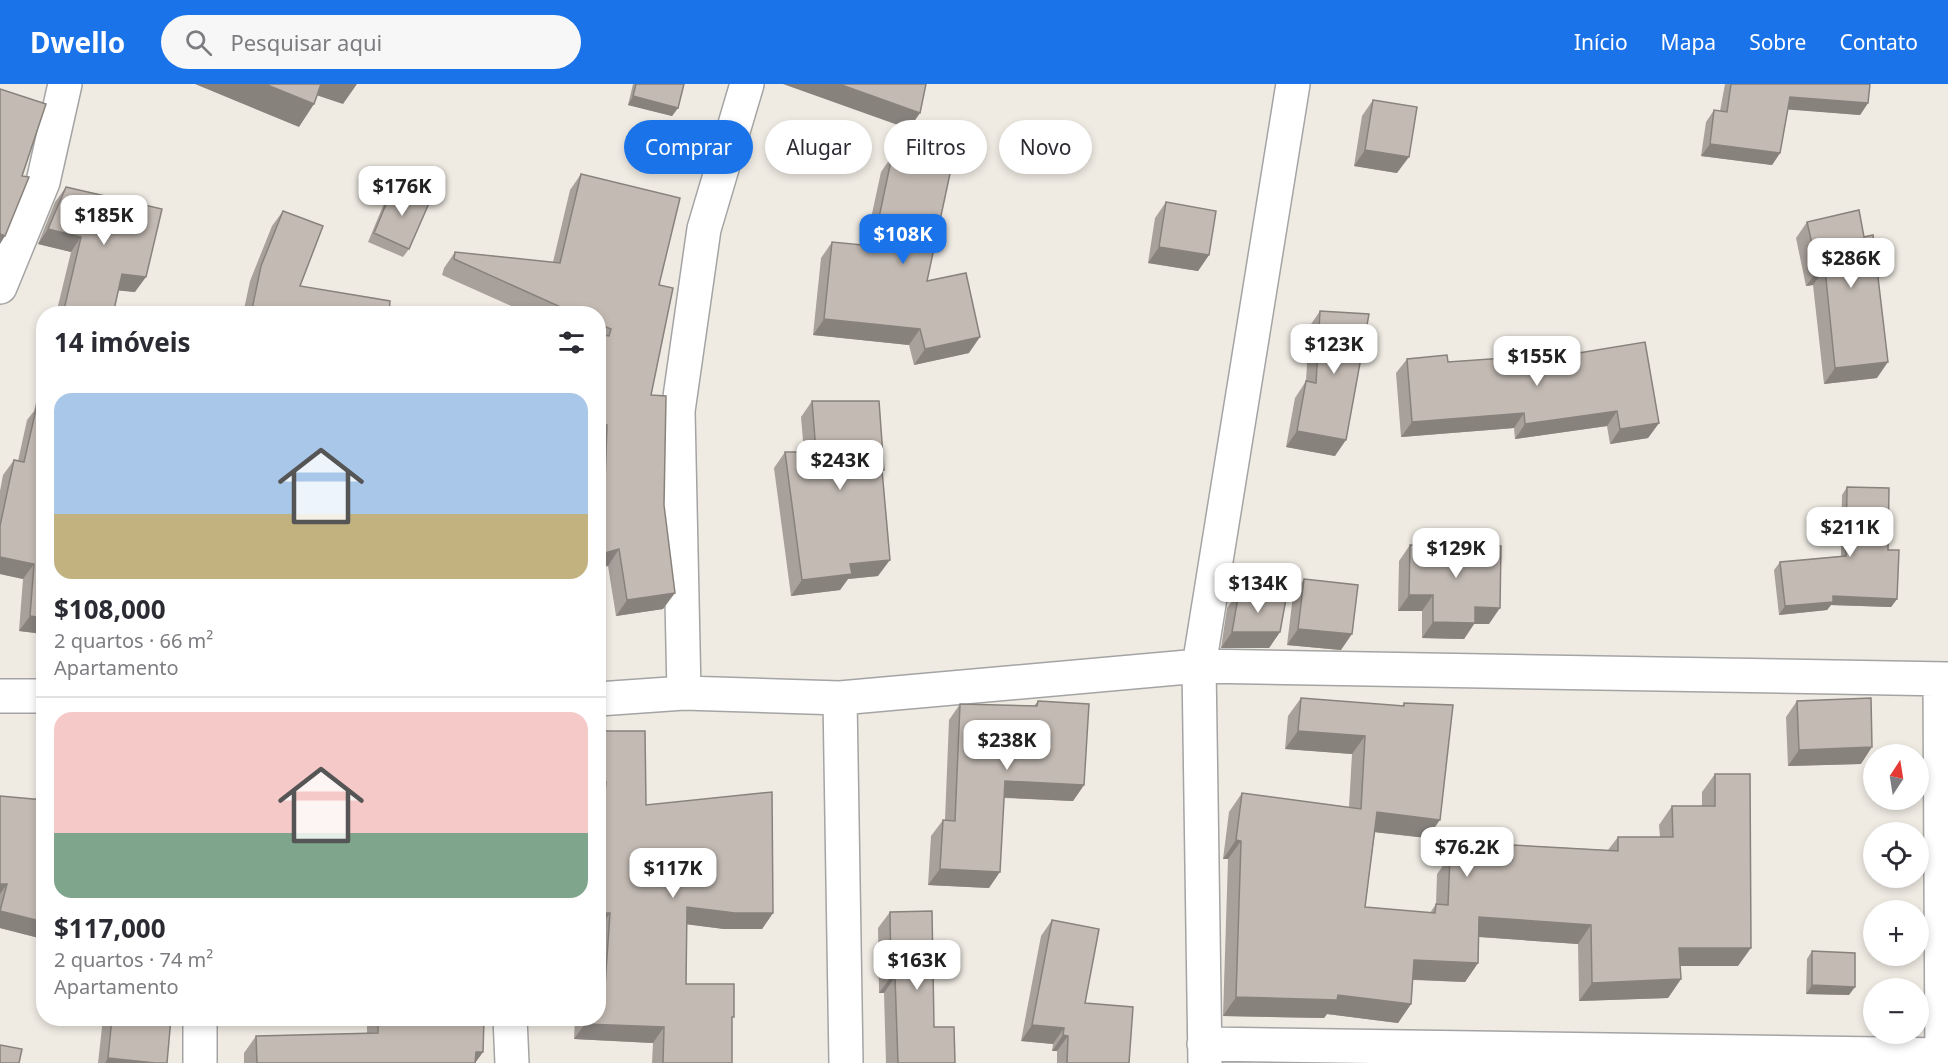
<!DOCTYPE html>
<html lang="pt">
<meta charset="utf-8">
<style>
body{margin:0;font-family:"Noto Sans",sans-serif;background:#f7f7f7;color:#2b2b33;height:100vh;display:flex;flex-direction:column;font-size:22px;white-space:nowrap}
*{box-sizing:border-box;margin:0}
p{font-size:20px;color:#7c7c81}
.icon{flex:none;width:33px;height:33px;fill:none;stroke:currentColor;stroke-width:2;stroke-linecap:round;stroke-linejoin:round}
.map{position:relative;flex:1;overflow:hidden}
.side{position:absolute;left:36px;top:222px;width:570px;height:720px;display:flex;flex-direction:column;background:#fff;border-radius:24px;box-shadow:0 3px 9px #0003}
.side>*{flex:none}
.top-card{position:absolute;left:624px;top:36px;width:570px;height:54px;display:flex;gap:12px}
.needle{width:39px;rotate:12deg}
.tools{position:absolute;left:1863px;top:660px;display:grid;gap:12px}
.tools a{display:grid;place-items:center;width:66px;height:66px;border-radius:50%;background:#fff;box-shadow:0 3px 9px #0003;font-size:30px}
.price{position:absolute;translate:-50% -51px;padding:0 14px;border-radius:12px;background:#fff;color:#222;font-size:20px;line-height:39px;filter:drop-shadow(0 2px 3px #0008)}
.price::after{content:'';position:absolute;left:50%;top:36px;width:18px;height:14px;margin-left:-9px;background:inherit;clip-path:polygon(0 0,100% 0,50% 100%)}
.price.current{background:#1a73e8;color:#fff}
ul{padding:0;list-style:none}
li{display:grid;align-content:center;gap:12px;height:318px;padding:0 18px}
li+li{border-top:2px solid #e1e1e2}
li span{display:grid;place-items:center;height:186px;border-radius:18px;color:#555}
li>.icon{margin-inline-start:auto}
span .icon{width:108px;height:108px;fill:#fffc;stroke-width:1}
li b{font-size:26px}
h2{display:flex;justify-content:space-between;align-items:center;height:72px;padding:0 18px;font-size:26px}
.chip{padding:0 21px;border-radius:27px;background:#fff;box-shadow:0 3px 9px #0003;font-size:21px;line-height:54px}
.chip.current{background:#1a73e8;color:#fff}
header{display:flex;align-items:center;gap:36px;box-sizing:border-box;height:84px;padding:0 30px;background:#1a73e8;color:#fff}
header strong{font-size:28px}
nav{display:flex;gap:33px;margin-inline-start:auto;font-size:21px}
.search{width:420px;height:54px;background:#f7f7f7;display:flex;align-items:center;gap:15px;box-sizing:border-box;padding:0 21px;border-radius:33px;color:#7c7c81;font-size:22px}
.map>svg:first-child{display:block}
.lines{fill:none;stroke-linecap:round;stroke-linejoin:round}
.street-casing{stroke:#a4a4a4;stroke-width:36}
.street{stroke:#fff;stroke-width:33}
.wall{fill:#a8a09a}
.shaded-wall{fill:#88827d}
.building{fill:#c3bab3;stroke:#88827d;stroke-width:1.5}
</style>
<header>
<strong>Dwello</strong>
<div class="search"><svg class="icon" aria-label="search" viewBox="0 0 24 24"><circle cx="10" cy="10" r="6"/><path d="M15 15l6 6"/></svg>Pesquisar aqui</div>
<nav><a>Início</a><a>Mapa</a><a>Sobre</a><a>Contato</a></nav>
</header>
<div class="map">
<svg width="1948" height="979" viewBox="0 0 1948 979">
<rect width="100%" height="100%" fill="#efebe3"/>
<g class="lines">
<defs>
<path id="street" d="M0 203 43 98 65 0
M1940 595 1942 979
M684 609 678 327 704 145 747 0
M0 612H44
M840 614 846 979
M598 615 684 609 840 614 1199 582 1948 595
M510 934 512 979
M1204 960 1948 971
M200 979V934
M1205 979 1199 582 1293 0"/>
</defs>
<use href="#street" class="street-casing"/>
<use href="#street" class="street"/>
</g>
<path class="wall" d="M633 0H684L678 24 672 32 628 21Z
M1725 0H1870L1868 19 1860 31 1788 25 1780 69 1772 81 1701 72 1706 38 1714 26 1720 27Z
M1373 16 1397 89 1354 82 1362 32Z
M892 72 927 197 969 269 914 281 909 261 813 251 821 174 832 158 865 162 881 88Z
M581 90 659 201 651 311 663 525 616 532 608 482 598 484V230H529L442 191 444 184 455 168 553 178 570 106Z
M394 101 409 165 403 173 368 158 388 110Z
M66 103 135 208 119 206 113 230H56L71 168 38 160 55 118Z
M1166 118 1209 171 1198 187 1148 179 1155 134Z
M283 127 300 202 389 230H243L250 197 272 142Z
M1807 138 1864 153 1877 294 1824 300 1813 201 1806 202 1796 154Z
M1320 227 1335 372 1286 363 1295 314 1306 297 1309 243Z
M1548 274 1659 339 1648 354 1610 360 1607 342 1515 355 1514 344 1401 353 1396 289 1407 275 1448 278Z
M44 285V550L19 547 23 495 0 490V407L3 391 14 376 18 377 27 336 34 327Z
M812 317 882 389 878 492 848 495 840 506 791 512 774 384 785 368H804L801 333Z
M1847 403 1888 466 1897 515 1891 523 1831 521 1827 526 1779 531 1774 486 1780 478 1841 472 1842 411Z
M1410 461 1489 540H1474L1464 555 1422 554V527H1398L1399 477Z
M1304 495 1341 566 1287 561 1293 511Z
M1239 508 1280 548 1269 564H1221L1227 524Z
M1301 614 1402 622 1404 619 1427 754 1375 748 1365 823 1430 829 1436 820 1437 790 1450 772 1502 776 1513 761 1608 766 1618 753H1660L1659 741 1672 722H1702V708L1715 690 1738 882H1680L1681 895 1668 914 1579 917 1578 860 1479 853 1478 879 1465 898 1413 896 1411 920 1398 939 1327 930 1324 934 1223 932 1228 775H1223L1229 728 1242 709 1349 723 1352 670 1285 665 1288 632Z
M1038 617 1084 701 1073 717 1004 714 989 804 928 801 931 752 943 736H945L949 636 960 620 1034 622Z
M1797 617 1861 680 1788 682 1786 633Z
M598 647 646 721 773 829 762 845H724L687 840 686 900 732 936V979H652L653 959 574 955 575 934H598V858L599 845H598Z
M0 712 44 716V847L39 854 0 844Z
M890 828 934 943 955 979H886L884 909H879L878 844Z
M1052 836 1085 919 1129 979H1057V967H1052L1053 960 1021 957 1041 852Z
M1812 867 1849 911 1806 910 1807 875Z
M103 934H171L167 979H98Z
M367 934H484L483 968 475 979H244V969L256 952 367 950Z"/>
<path class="shaded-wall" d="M195 0H265L314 20 299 43Z
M316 0H357L343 20 310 9Z
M783 0H839L920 29 909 45Z
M633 12 678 24 672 32 628 21Z
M1790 13 1868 19 1860 31 1781 25Z
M1710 60 1780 69 1772 81 1701 72Z
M1365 66 1409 73 1397 89 1354 82Z
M48 145 81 153 71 168 38 160Z
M0 150 5 152 0 160Z
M1159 163 1209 171 1198 187 1148 179Z
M1825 185 1813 201 1806 202 1818 186Z
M122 190 146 193 135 208 112 206Z
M824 235 920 245 909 261 813 251Z
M980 253 969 269 914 281 925 265Z
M1888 278 1877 294 1824 300 1835 284Z
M1617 327 1607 342 1515 355 1525 340Z
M1524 329 1514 344 1401 353 1412 338Z
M1659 339 1648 354 1610 360 1620 345Z
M598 341H607L598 354Z
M1297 347 1346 356 1335 372 1286 363Z
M619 465 608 482 598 484V479L605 469Z
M0 473 34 480 23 495 0 490Z
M890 476 878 492 848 495 840 506 791 512 802 496 850 480Z
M675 509 663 525 616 532 627 516Z
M1409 511H1433L1422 527H1398Z
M1833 512 1897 515 1891 523 1831 521 1827 526 1779 531 1785 522Z
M1475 523 1500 524 1489 540H1474L1464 555 1422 554 1433 538Z
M30 532 44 534V550L19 547Z
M1298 545 1352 550 1341 566 1287 561Z
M1232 548H1280L1269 564H1221Z
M1298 647 1365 652 1352 670 1285 665Z
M1872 663 1861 680 1788 682 1799 666Z
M1005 697 1084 701 1073 717 993 713Z
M598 698H606L598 709Z
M1377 728 1440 736 1427 754 1364 747Z
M1236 756 1241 757 1228 775H1223Z
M940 785 1000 788 989 804 928 801Z
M0 800H7L0 810Z
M687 823 773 829 762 845H724L676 839Z
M0 827 44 838V847L39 854 0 844Z
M598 829H610L599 845H598Z
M1479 833 1591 841 1578 860 1466 852Z
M1679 864H1751L1738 882H1666Z
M1414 876 1478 879 1465 898 1401 895Z
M891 893H895L884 909H879Z
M1681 895 1668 914 1579 917 1592 899Z
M1812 901 1855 903 1849 911 1806 910Z
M1338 911 1411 920 1398 939 1327 930 1324 934 1223 932 1236 913Z
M585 940 664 943 653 959 574 955Z
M1032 941 1064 944 1053 960 1021 957Z
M1063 951 1068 952 1057 967H1052Z
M476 968H483L475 979Z
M108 974 155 979H105Z"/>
<path class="building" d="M265 0H321L314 20Z
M636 0H684L678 24 633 12Z
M839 0H926L920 29Z
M1731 0H1870L1868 19 1790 13 1780 69 1710 60 1714 26 1727 28Z
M0 5 46 20 22 92 29 93 5 152 0 150Z
M1373 16 1417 23 1409 73 1365 66Z
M892 72 951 85 927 197 966 189 980 253 925 265 920 245 824 235 832 158 873 162Z
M581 90 680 114 659 201 673 204 651 311 666 312 664 421 675 509 627 516 619 465 605 469 600 426H604L607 341H598V250L609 252 611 245 598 240V230H576L454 175 455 168 560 179Z
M394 101 430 117 409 165 374 149Z
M66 103 162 125 146 193 122 190 113 230H63L81 153 48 145Z
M1166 118 1216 127 1209 171 1159 163Z
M1859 126 1864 153 1873 151 1888 278 1835 284 1825 185 1818 186 1807 138Z
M283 127 323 142 300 202 390 217 389 230H251L261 182Z
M1320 227 1369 230 1346 356 1297 347 1306 297 1316 299Z
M1645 258 1659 339 1620 345 1617 327 1525 340 1524 329 1412 338 1407 275 1447 271 1448 278 1548 271V274Z
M44 315V534L30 532 34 480 0 473V442L14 376 24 378 37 321 42 322Z
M812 317H879L884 386H882L890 476 850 480 852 490 802 496 785 368H816Z
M1847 403 1889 404 1888 466H1899L1897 515 1833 512V518L1785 522 1780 478 1846 472Z
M1410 461 1501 462 1500 524 1475 523V539L1433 538V511H1409Z
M1304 495 1358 501 1352 550 1298 545Z
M1239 508 1286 515 1280 548H1232Z
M1301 614 1404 622V619L1453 621 1440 736 1377 728 1365 823 1435 829 1436 820 1448 821 1450 772 1512 776 1513 761 1618 767V753H1673L1672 722H1715V690H1750L1751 864H1679L1681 895 1592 899 1591 841 1479 833 1478 879 1414 876 1411 920 1338 911 1337 916 1236 913 1241 757 1236 756 1242 709 1361 725 1365 652 1298 647Z
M1871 614 1872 663 1799 666 1797 617Z
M1038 617 1089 620 1084 701 1005 697 1000 788 940 785 943 736 955 737 960 620 1037 622Z
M598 647H645L646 721 772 708 773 829H735L687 823 686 900H734V933H732V979H663L664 943 585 940V934H598V901L605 902 610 829H598V771L606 698H598Z
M0 712 44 716V838L0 827 7 800H0Z
M932 827 934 943H954L955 979H898L895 893H891L890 828Z
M1052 836 1099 845 1085 919 1133 923 1129 979H1067L1068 952 1063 951 1064 944 1032 941Z
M1812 867 1855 869V903L1812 901Z
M112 934H171L167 979H155L108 974Z
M378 934H484L483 968H476L475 979H257L256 952 378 949Z
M0 961 22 965 19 979H0Z"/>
</svg>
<div class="tools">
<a><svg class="needle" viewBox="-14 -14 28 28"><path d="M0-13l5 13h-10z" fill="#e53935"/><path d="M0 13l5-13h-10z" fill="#7c7c81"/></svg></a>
<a><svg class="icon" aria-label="locate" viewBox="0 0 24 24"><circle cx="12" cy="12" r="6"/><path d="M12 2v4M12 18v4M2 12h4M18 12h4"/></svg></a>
<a>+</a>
<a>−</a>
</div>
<b class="price" style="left:402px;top:133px">$176K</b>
<b class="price" style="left:104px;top:162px">$185K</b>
<b class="price current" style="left:903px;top:181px">$108K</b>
<b class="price" style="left:1851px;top:205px">$286K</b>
<b class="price" style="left:1334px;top:291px">$123K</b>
<b class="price" style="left:1537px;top:303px">$155K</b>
<b class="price" style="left:840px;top:407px">$243K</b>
<b class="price" style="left:1850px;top:474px">$211K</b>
<b class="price" style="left:1456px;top:495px">$129K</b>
<b class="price" style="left:1258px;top:530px">$134K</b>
<b class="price" style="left:1007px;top:687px">$238K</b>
<b class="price" style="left:1467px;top:794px">$76.2K</b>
<b class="price" style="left:673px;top:815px">$117K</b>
<b class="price" style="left:917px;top:907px">$163K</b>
<div class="top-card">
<a class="chip current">Comprar</a>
<a class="chip">Alugar</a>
<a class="chip">Filtros</a>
<a class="chip">Novo</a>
</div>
<section class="side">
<h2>14 imóveis<svg class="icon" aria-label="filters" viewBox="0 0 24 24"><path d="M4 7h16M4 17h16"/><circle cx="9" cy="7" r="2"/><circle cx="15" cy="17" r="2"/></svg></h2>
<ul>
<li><span style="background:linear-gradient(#a9c7e8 65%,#c2b280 0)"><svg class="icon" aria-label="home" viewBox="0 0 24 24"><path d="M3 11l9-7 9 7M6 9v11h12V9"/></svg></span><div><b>$108,000</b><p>2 quartos · 66 m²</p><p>Apartamento</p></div></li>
<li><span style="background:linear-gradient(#f6c9c9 65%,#7fa58c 0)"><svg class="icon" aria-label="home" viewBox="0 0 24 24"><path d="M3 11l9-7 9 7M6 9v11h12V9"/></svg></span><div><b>$117,000</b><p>2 quartos · 74 m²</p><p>Apartamento</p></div></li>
</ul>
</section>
</div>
